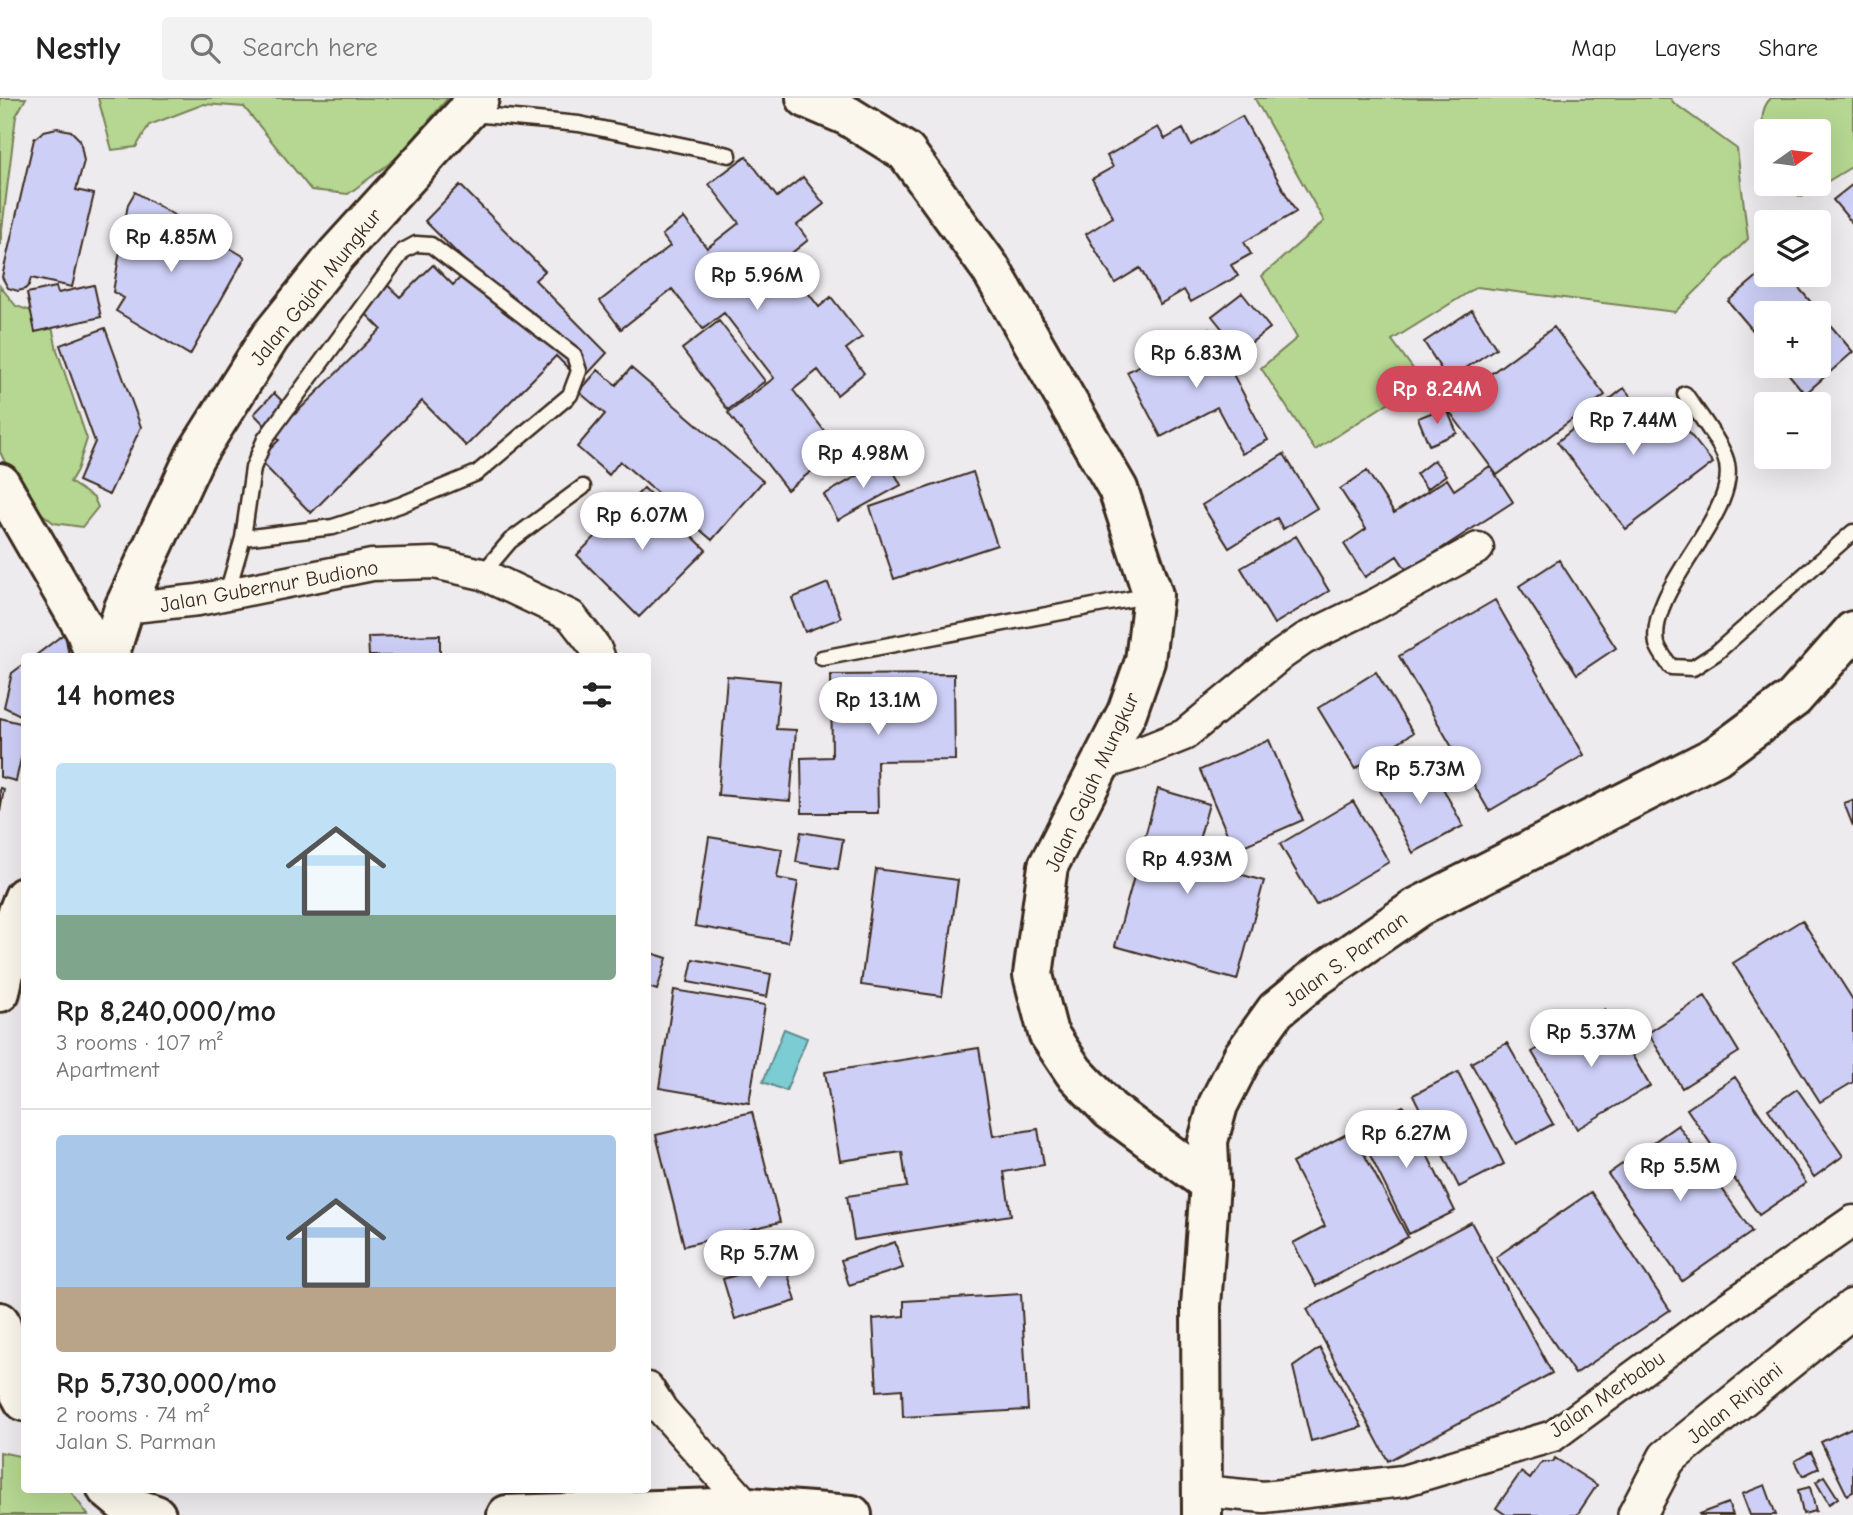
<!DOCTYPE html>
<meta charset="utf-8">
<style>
body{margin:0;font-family:"Comic Neue",sans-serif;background:#f2f2f2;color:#222;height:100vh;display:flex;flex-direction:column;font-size:26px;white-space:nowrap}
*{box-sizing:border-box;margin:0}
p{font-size:23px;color:#767676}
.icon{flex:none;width:38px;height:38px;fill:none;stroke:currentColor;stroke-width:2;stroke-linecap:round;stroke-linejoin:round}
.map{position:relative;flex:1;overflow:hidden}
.side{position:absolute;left:21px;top:555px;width:630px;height:840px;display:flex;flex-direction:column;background:#fff;border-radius:7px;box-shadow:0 7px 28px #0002}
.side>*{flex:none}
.needle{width:46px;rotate:76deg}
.tools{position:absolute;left:1754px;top:21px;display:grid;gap:14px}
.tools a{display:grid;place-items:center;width:77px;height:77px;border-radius:7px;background:#fff;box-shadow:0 7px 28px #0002;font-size:35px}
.price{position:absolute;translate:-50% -60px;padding:0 16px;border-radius:24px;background:#fff;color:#222;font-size:23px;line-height:46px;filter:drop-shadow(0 2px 4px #0008)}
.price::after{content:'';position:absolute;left:50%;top:42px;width:21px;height:16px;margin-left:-10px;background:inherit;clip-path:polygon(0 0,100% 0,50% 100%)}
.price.selected{background:#d1495b;color:#fff}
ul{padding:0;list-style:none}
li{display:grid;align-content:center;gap:14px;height:371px;padding:0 35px}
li+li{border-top:2px solid #e0e0e0}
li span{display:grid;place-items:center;height:217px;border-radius:7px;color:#555}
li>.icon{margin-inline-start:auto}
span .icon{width:126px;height:126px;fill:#fffc;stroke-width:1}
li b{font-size:30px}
h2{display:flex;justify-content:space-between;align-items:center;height:84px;padding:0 35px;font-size:30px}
header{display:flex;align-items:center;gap:42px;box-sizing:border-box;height:98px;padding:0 35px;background:#fff;border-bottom:2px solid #e0e0e0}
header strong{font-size:33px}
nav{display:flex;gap:38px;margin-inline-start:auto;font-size:24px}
.search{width:490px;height:63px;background:#f2f2f2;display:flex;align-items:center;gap:18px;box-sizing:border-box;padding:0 24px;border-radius:7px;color:#767676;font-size:26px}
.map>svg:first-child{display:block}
.green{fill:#b5d791;stroke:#788058;stroke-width:2}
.water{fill:#7bccd4;stroke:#618b8b;stroke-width:2}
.building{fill:#cecff7;stroke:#3b2a1e;stroke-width:2}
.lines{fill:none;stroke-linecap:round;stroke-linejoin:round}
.service-casing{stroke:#3b2a1e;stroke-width:19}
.minor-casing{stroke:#3b2a1e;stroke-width:35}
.tertiary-casing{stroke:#3b2a1e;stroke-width:42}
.secondary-casing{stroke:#3b2a1e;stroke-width:44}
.trunk-casing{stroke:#3b2a1e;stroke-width:44}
.service{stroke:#fbf7ec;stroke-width:14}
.minor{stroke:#fbf7ec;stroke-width:30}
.tertiary{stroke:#fbf7ec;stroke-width:37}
.secondary{stroke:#fbf7ec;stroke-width:38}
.trunk{stroke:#fbf7ec;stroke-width:38}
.labels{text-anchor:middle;stroke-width:7;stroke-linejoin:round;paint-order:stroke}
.street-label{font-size:21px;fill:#3b2a1e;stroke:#fbf7ec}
</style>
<header>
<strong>Nestly</strong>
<div class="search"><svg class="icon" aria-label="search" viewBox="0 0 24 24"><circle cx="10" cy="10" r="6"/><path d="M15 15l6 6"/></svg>Search here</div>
<nav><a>Map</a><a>Layers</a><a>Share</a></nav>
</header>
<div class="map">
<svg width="1853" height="1417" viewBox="0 0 1853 1417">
<rect width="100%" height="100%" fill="#eeebef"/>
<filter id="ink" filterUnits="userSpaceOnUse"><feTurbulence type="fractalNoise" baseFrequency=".0143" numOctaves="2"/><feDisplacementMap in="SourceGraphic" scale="14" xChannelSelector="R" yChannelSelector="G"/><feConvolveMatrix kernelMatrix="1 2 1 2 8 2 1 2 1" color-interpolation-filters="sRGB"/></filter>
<g filter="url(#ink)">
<path class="green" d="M0 0H26L16 18 0 148Z
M98 0H448L398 59 348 96 311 92 244 9 204 6 149 27 136 49 112 52Z
M1257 0H1670L1674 5 1737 51 1748 141 1675 214 1477 189 1392 242 1422 283 1315 352 1261 270 1297 240 1262 178 1324 123 1255 1Z
M1771 0H1853V68L1802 99 1779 89 1778 86H1818V33H1766V42C1762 27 1759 12 1771 0Z
M0 188 16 208 43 217 53 233 57 252 87 341 77 372 70 384 94 400 98 409 82 429 54 425 23 401 0 354Z
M0 1354 24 1359V1391H69L88 1417H0Z"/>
<path class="water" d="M784 931 807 940 786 993 763 984Z"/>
<path class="building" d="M1242 18 1296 114 1244 144 1251 156 1231 167 1238 178 1191 204 1184 192 1160 206 1140 170 1115 185 1086 136 1113 119 1092 81 1113 69 1107 58 1158 29 1165 41 1183 31 1191 47Z
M57 30 71 33 80 42 84 63 76 92 94 96 72 189 31 180 29 187 25 191 18 193 8 190 2 179 34 41 44 33Z
M746 58 777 99 803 79 824 106 797 127 808 142 783 162 819 209 831 199 862 239 846 251 864 275 837 297 818 272 793 292 839 352 787 392 728 315 774 280 724 215 703 231 672 191 621 231 600 203 670 148 662 137 684 120 707 150 739 125 709 86Z
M1853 86V126L1833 102Z
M460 87 545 173 535 182 607 255 581 283 556 258 466 348 422 303 311 415 259 362 279 342 254 316 274 295 295 316 381 231 357 207 382 182 400 199 433 167 453 187 471 169 425 123Z
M135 94 245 159 190 257 116 213 124 200 113 194 128 106Z
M1766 171V177H1788L1853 254 1805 296 1782 268H1818V215H1766V248L1728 203Z
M94 187 101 219 35 234 27 195 56 189 58 195Z
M1242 195 1270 230 1240 253 1212 218Z
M1472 212 1496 250 1448 282 1424 244Z
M719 223 765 283 728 312 682 251Z
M1554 229 1605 297 1497 377 1446 309Z
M105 230 141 329 109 397 78 383 95 344 60 247Z
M1209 231 1268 342 1242 356 1217 309 1161 339 1127 274Z
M631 270 763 383 712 442 620 363 609 377 577 349 605 316 579 294 598 272 616 287Z
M1624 290 1644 315 1655 307 1678 336 1685 330 1713 365 1626 431 1557 344Z
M1446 309 1457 335 1429 347 1418 320Z
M1284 356 1317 410 1283 431 1277 420 1229 450 1202 407Z
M887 361 901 387 838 422 824 397Z
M1434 362 1446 377 1427 391 1416 376Z
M1490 368 1513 404 1407 473 1397 458 1365 479 1344 446 1366 431 1340 391 1367 373 1394 415 1447 381 1454 392Z
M973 374 997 447 894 481 870 409Z
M644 390 706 452 639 519 577 457Z
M1296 438 1329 493 1274 526 1241 470Z
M1559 462 1616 550 1577 576 1519 488Z
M828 485 841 520 805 534 792 500Z
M1495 502 1584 657 1489 713 1399 558Z
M65 535 69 558H35Z
M440 537V558H369L368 539Z
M24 566V619L4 609 12 575Z
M1376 574 1413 635 1355 671 1318 610Z
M954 576 955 662 877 663 878 715H802L801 660 832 659 831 577Z
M727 578 780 583 776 631 796 632 790 703 718 697Z
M0 620 24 626V647L16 683 0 679Z
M1269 642 1303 722 1234 752 1200 672Z
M1427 660 1463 728 1413 755 1377 687Z
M0 690 4 691 0 714Z
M1158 691 1209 706 1193 763 1264 783 1237 882 1115 848Z
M1853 702V728L1844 705Z
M1353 703 1389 764 1316 807 1280 746Z
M801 734 843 741 838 771 796 764Z
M709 739 782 751 777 780 798 784 788 844 695 828Z
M876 771 958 782 942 898 861 887Z
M1802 822 1853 902V984L1820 1004 1733 865Z
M648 854 667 860 657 892 648 889Z
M693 861 771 876 767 899 688 884Z
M674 892 765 907 749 1005 659 990Z
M1705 898 1739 954 1682 990 1648 935Z
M1605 911 1650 988 1577 1031 1532 954Z
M1507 945 1553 1026 1516 1046 1471 965Z
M979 950 993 1038 1038 1031 1044 1067 1004 1074 1011 1117 854 1142 847 1098 907 1089 902 1054 840 1063 825 974Z
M1458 974 1504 1066 1459 1089 1413 997Z
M1735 979 1806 1085 1759 1117 1687 1011Z
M1797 991 1843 1058 1814 1079 1768 1011Z
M1403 1008 1455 1113 1409 1136 1357 1031Z
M752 1014 780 1124 684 1148 656 1037Z
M1678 1027 1752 1134 1682 1183 1608 1076Z
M1352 1033 1408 1139 1316 1188 1293 1145 1325 1128 1292 1065Z
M1591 1094 1670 1212 1575 1276 1496 1159Z
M1471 1124 1552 1275 1388 1363 1307 1211Z
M895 1144 903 1170 849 1187 841 1162Z
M784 1163 796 1203 735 1221 723 1181Z
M1021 1196 1028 1312 903 1319 902 1291 877 1293 873 1221 904 1218V1203Z
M1320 1250 1362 1329 1311 1343 1293 1269Z
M1853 1329V1394L1847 1397 1821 1344Z
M1811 1354 1819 1370 1803 1378 1795 1363Z
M1555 1360 1597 1387 1577 1417H1506L1496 1410 1521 1374 1530 1381 1542 1364H1553Z
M1824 1378 1838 1400 1829 1406 1816 1384Z
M1765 1387 1776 1417H1750L1742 1396Z
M1810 1389 1816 1413 1803 1416 1798 1392Z
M1728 1405 1733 1417H1700L1699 1416Z"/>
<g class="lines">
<defs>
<path id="service" d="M472 16 579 26 729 57
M1685 296C1697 314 1718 340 1725 359 1746 412 1646 488 1657 546 1659 553 1666 562 1671 569L1693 570 1716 555 1853 434
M482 476 510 443 583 389
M227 495 243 440 253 370 265 341 403 153 416 146 431 147 574 257 579 273 570 297 477 375 400 407 333 429 243 440
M822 560 1151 497"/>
<path id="minor" d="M124 510 198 502 372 467 434 465 482 476 571 518 595 549 599 558
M1102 666 1139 655 1184 637 1281 557 1304 541 1378 505 1478 450
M648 1290 662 1312 748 1409V1417
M1202 1393 1264 1399 1403 1383 1553 1338 1714 1219 1853 1123"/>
<path id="tertiary" d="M1637 1417 1667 1360 1853 1210"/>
<path id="secondary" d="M806 0 848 18 906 54 990 170 1118 391 1153 497 1145 563 1127 614 1048 768 1033 877 1048 935 1074 974 1110 1012 1210 1086
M0 385 85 532 95 558
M109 558 124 510 195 358 270 239 336 157 479 0
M0 894 15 822 24 799
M0 1224 19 1294 24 1303
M107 1391 126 1407 156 1417
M507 1417 748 1409 852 1417"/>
<path id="trunk" d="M1202 1417 1201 1208 1210 1086 1208 1043 1218 1007 1243 958 1276 912 1315 880 1418 809 1716 658 1794 600 1853 533"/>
</defs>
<use href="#service" class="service-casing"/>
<use href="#minor" class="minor-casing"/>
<use href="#tertiary" class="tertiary-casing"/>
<use href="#secondary" class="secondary-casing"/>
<use href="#trunk" class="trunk-casing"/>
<use href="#service" class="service"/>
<use href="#minor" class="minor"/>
<use href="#tertiary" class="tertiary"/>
<use href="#secondary" class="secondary"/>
<use href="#trunk" class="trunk"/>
</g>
</g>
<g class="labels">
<g class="street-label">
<text transform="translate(316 189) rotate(-51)" y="7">Jalan Gajah Mungkur</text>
<text transform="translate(269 488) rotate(-10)" y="7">Jalan Gubernur Budiono</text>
<text transform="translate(1092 684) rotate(-65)" y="7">Jalan Gajah Mungkur</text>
<text transform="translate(1346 861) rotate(-36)" y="7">Jalan S. Parman</text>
<text transform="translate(1607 1296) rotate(-35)" y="7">Jalan Merbabu</text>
<text transform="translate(1735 1305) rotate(-39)" y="7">Jalan Rinjani</text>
</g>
</g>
</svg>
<div class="tools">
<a><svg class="needle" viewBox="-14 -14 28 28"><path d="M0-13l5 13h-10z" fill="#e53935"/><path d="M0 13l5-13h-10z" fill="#767676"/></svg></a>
<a><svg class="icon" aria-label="layers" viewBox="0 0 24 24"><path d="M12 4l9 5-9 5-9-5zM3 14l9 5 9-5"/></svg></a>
<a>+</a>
<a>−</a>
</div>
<b class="price" style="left:171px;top:176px">Rp 4.85M</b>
<b class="price" style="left:757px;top:214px">Rp 5.96M</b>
<b class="price" style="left:1196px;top:292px">Rp 6.83M</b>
<b class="price selected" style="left:1437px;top:328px">Rp 8.24M</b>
<b class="price" style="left:1633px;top:359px">Rp 7.44M</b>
<b class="price" style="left:863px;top:392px">Rp 4.98M</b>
<b class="price" style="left:642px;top:454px">Rp 6.07M</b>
<b class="price" style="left:878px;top:639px">Rp 13.1M</b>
<b class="price" style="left:1420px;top:708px">Rp 5.73M</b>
<b class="price" style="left:1187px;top:798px">Rp 4.93M</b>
<b class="price" style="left:1591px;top:971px">Rp 5.37M</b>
<b class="price" style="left:1406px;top:1072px">Rp 6.27M</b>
<b class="price" style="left:1680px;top:1105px">Rp 5.5M</b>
<b class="price" style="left:759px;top:1192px">Rp 5.7M</b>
<section class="side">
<h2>14 homes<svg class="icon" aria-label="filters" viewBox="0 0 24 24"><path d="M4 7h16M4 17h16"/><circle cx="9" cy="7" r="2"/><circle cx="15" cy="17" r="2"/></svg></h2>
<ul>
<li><span style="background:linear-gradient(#bfe0f5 70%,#7fa58c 0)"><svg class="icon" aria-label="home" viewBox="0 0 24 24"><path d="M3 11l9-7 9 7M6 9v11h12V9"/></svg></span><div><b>Rp 8,240,000/mo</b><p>3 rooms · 107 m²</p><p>Apartment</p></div></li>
<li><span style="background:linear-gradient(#a9c7e8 70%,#b9a48a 0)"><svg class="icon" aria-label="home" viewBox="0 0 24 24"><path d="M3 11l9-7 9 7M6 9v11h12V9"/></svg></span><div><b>Rp 5,730,000/mo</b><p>2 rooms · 74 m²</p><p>Jalan S. Parman</p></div></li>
</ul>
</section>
</div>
